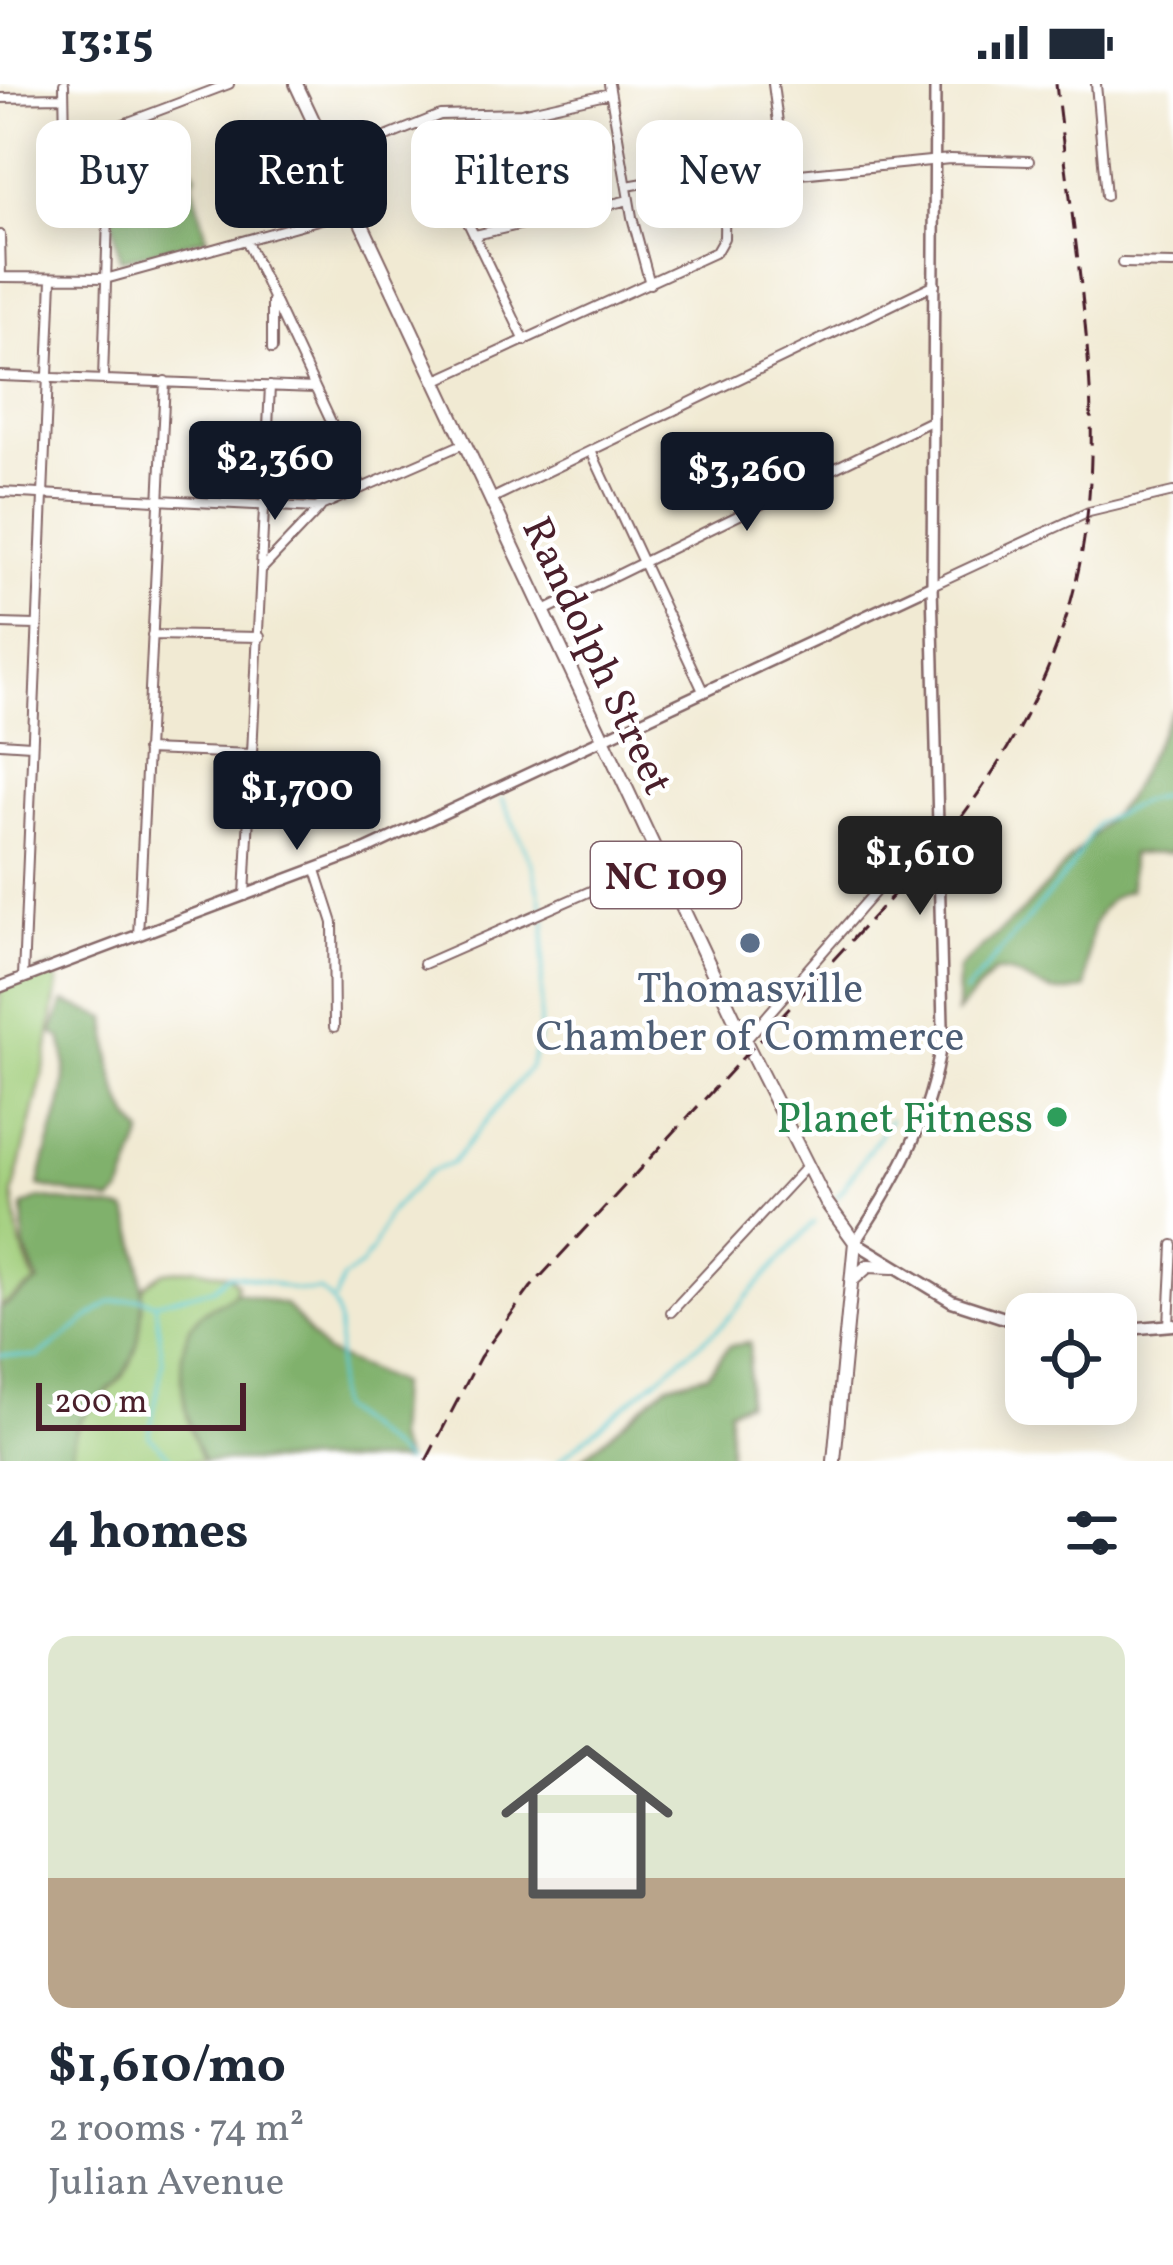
<!DOCTYPE html>
<meta charset="utf-8">
<style>
body{margin:0;font-family:Vollkorn,serif;background:#f6f6f7;color:#1f2937;height:100vh;display:flex;flex-direction:column;font-size:45px;white-space:nowrap}
*{box-sizing:border-box;margin:0}
p{font-size:39px;color:#747a83}
.icon{flex:none;width:66px;height:66px;fill:none;stroke:currentColor;stroke-width:2;stroke-linecap:round;stroke-linejoin:round}
.map{position:relative;height:1377px;overflow:hidden}
.drawer{display:flex;flex-direction:column;background:#fff;flex:1}
.drawer>*{flex:none}
.banner{position:absolute;left:36px;top:36px;width:1101px;height:108px;display:flex;gap:24px}
.fabs{position:absolute;left:1005px;top:1209px;display:grid;gap:24px}
.fabs a{display:grid;place-items:center;width:132px;height:132px;border-radius:24px;background:#fff;box-shadow:0 6px 30px #0003;font-size:60px}
.scale{position:absolute;left:36px;bottom:30px;width:210px;box-sizing:border-box;padding-left:12px;border:6px solid #4a1f2b;border-top:0;font-size:33px;line-height:42px;white-space:nowrap;color:#4a1f2b;-webkit-text-stroke:9px #fff;paint-order:stroke}
.price{position:absolute;translate:-50% -102px;padding:0 27px;border-radius:12px;background:#111827;color:#fff;font-size:39px;line-height:78px;filter:drop-shadow(0 3px 6px #0008)}
.price::after{content:'';position:absolute;left:50%;top:72px;width:36px;height:27px;margin-left:-18px;background:inherit;clip-path:polygon(0 0,100% 0,50% 100%)}
.price.current{background:#222;color:#fff}
ul{padding:0;list-style:none}
li{display:grid;align-content:center;gap:24px;height:636px;padding:0 48px}
li+li{border-top:3px solid #e0e1e3}
li span{display:grid;place-items:center;height:372px;border-radius:24px;color:#555}
li>.icon{margin-inline-start:auto}
span .icon{width:216px;height:216px;fill:#fffc;stroke-width:1}
li b{font-size:51px}
h2{display:flex;justify-content:space-between;align-items:center;height:144px;padding:0 48px;font-size:51px}
.chip{padding:0 42px;border-radius:24px;background:#fff;box-shadow:0 6px 30px #0003;font-size:42px;line-height:108px}
.chip.current{background:#111827;color:#fff}
.status{display:flex;justify-content:space-between;align-items:center;height:84px;padding:0 60px;background:#fff;direction:ltr}
.status svg{height:33px;fill:currentColor}
.map>svg:first-child{display:block}
.green{fill:#a1ce7c;stroke:#767654;stroke-width:3}
.forest{fill:#80b16c;stroke:#65684c;stroke-width:3}
.lines{fill:none;stroke-linecap:round;stroke-linejoin:round}
.stream{stroke:#5dcad3;stroke-width:3}
.minor-casing{stroke:#846666;stroke-width:12}
.tertiary-casing{stroke:#846666;stroke-width:14}
.secondary-casing{stroke:#846666;stroke-width:15}
.primary-casing{stroke:#846666;stroke-width:16}
.minor{stroke:#fff;stroke-width:8}
.tertiary{stroke:#fff;stroke-width:9}
.secondary{stroke:#fff;stroke-width:10}
.primary{stroke:#fff;stroke-width:12}
.rail{stroke:#4a1f2b;stroke-width:3;stroke-dasharray:18 9;stroke-linecap:butt}
.service-dot{fill:#5c6f8a;stroke:#fff;stroke-width:4.5}
.leisure-dot{fill:#2e9e5b;stroke:#fff;stroke-width:4.5}
.labels{text-anchor:middle;stroke-width:9;stroke-linejoin:round;paint-order:stroke}
.shield{fill:#fff;stroke:#80626b;stroke-width:3}
.shield-label{font-size:39px;font-weight:bold;fill:#4a1f2b}
.street-label{font-size:42px;fill:#4a1f2b;stroke:#fff}
.service-label{font-size:42px;fill:#4e5e75;stroke:#fff}
.leisure-label{font-size:42px;fill:#27864d;stroke:#fff;text-anchor:end}
</style>
<div class="status"><b>13:15</b><svg viewBox="0 0 49 12"><path d="M0 12V9h3v3zM5 12V6h3v6zM10 12V3h3v9zM15 12V0h3v12zM26 1h20v11H26zM47 4h2v5h-2z"/></svg></div>
<div class="map">
<svg width="1173" height="1377" viewBox="0 0 1173 1377">
<rect width="100%" height="100%" fill="#fff"/>
<filter id="ink" filterUnits="userSpaceOnUse"><feTurbulence type="fractalNoise" baseFrequency=".00833" numOctaves="2"/><feDisplacementMap in="SourceGraphic" scale="24" xChannelSelector="R" yChannelSelector="G"/><feConvolveMatrix kernelMatrix="1 2 1 2 8 2 1 2 1" color-interpolation-filters="sRGB"/></filter>
<filter id="wash" filterUnits="userSpaceOnUse"><feTurbulence type="fractalNoise" baseFrequency=".004" numOctaves="4" result="noise"/><feDisplacementMap in="SourceGraphic" scale="48" xChannelSelector="R" yChannelSelector="G"/><feGaussianBlur stdDeviation="2.7" result="paint"/><feColorMatrix in="noise" values="0 0 0 0 0 0 0 0 0 0 0 0 0 0 0 0 0 1.4 0 .05"/><feComposite in="paint" operator="in"/></filter>
<g filter="url(#wash)">
<rect width="100%" height="100%" fill="#f1ead3"/>
<path class="green" d="M53 883 58 899 46 977 13 1110 20 1159 36 1199 0 1223V903Z
M196 1184 229 1191 237 1200 233 1212C222 1218 209 1222 200 1231 168 1262 186 1342 203 1377H72C70 1321 105 1322 128 1284 142 1260 135 1229 144 1202L164 1188Z"/>
<path class="forest" d="M167 32 196 91 192 97 207 154 120 176 108 113 84 64Z
M1173 625V769L1131 770 1130 806C1086 819 1088 867 1086 904 1040 920 1026 884 994 888L957 929 958 885 1025 825 1126 715Z
M64 918 107 934C111 980 111 1015 143 1050L121 1109 112 1118 39 1102C47 1051 76 1006 61 954L52 949Z
M41 1114 126 1126C145 1165 150 1251 126 1286 102 1322 70 1323 72 1377H0V1225L39 1198 24 1162 23 1122Z
M236 1208 286 1221 325 1268 398 1300 395 1356 405 1377H203C186 1342 168 1270 196 1235 207 1222 224 1218 236 1208Z
M750 1259 747 1318 729 1325V1377H579L668 1300 708 1290 729 1262Z"/>
<g class="lines">
<path class="stream" d="M502 715 533 782 543 825
M965 909 1071 784 1097 739 1143 717 1173 710
M837 1113 890 1036
M335 1216 343 1194 361 1182 372 1166 388 1130 429 1088 452 1079 530 983 539 955 545 836
M155 1219 163 1278 149 1352 175 1377
M0 1271 38 1273 110 1218 140 1214 155 1219 214 1204 229 1191C261 1191 289 1211 319 1206 357 1230 328 1284 338 1324L405 1377
M558 1377 723 1240 814 1138"/>
</g>
</g>
<g filter="url(#ink)">
<g class="lines">
<defs>
<path id="minor" d="M64 0 65 53 98 100 108 132 103 296
M609 0 632 133 650 200
M773 0 785 93
M1096 0 1106 112
M0 14 64 13
M420 39 525 257
M73 59 229 0
M332 75 440 31 521 29 610 9
M627 102 690 91 740 96 950 75 1029 77
M0 151 1 193
M475 151 629 116
M246 156 362 404
M1122 179 1173 180
M0 193 109 194 354 126
M272 265V217
M0 292 315 304
M435 297 716 168 724 154 725 96
M591 367 703 607
M0 408 316 424 463 360
M491 415 935 200
M261 486 320 424
M932 501 1089 428 1173 408
M544 527 933 336
M0 540 36 541
M152 551 260 553
M0 659 31 661
M146 666 252 670
M316 786 333 839 334 943
M245 812 270 302
M138 852 165 297
M424 880 659 777
M23 893 52 195
M745 957 917 760 940 749
M671 1228 806 1083
M1169 1241 1173 1161"/>
<path id="tertiary" d="M0 903 365 766 932 501
M855 1158C902 1088 935 1026 943 942L932 501 935 0"/>
<path id="secondary" d="M855 1158 952 1217 1026 1241
M1116 1246 1173 1241"/>
<path id="primary" d="M296 0 745 957 826 1118 855 1158 834 1377
M851 1197 868 1182 893 1183"/>
</defs>
<use href="#minor" class="minor-casing"/>
<use href="#tertiary" class="tertiary-casing"/>
<use href="#secondary" class="secondary-casing"/>
<use href="#primary" class="primary-casing"/>
<use href="#minor" class="minor"/>
<use href="#tertiary" class="tertiary"/>
<use href="#secondary" class="secondary"/>
<use href="#primary" class="primary"/>
<path class="rail" d="M426 1377 480 1273 531 1203 942 758C1151 497 1090 304 1056 0"/>
</g>
</g>
<circle class="service-dot" cx="750" cy="859" r="12"/>
<circle class="leisure-dot" cx="1057" cy="1033" r="12"/>
<g class="labels">
<rect class="shield" x="591" y="758" width="150" height="66" rx="9"/>
<g class="shield-label">
<text x="666" y="805">NC 109</text>
</g>
<g class="street-label">
<text transform="translate(599 571) rotate(65)" y="15">Randolph Street</text>
</g>
<g class="service-label">
<text x="750" y="918">Thomasville<tspan x="750" dy="48">Chamber of Commerce</tspan></text>
</g>
<g class="leisure-label">
<text x="1033" y="1048">Planet Fitness</text>
</g>
</g>
</svg>
<div class="fabs">
<a><svg class="icon" aria-label="locate" viewBox="0 0 24 24"><circle cx="12" cy="12" r="6"/><path d="M12 2v4M12 18v4M2 12h4M18 12h4"/></svg></a>
</div>
<div class="scale">200 m</div>
<b class="price" style="left:275px;top:439px">$2,360</b>
<b class="price" style="left:747px;top:450px">$3,260</b>
<b class="price" style="left:297px;top:769px">$1,700</b>
<b class="price current" style="left:920px;top:834px">$1,610</b>
<div class="banner">
<a class="chip">Buy</a>
<a class="chip current">Rent</a>
<a class="chip">Filters</a>
<a class="chip">New</a>
</div>
</div>
<section class="drawer">
<h2>4 homes<svg class="icon" aria-label="filters" viewBox="0 0 24 24"><path d="M4 7h16M4 17h16"/><circle cx="9" cy="7" r="2"/><circle cx="15" cy="17" r="2"/></svg></h2>
<ul>
<li><span style="background:linear-gradient(#dfe7d0 65%,#b9a48a 0)"><svg class="icon" aria-label="home" viewBox="0 0 24 24"><path d="M3 11l9-7 9 7M6 9v11h12V9"/></svg></span><div><b>$1,610/mo</b><p>2 rooms · 74 m²</p><p>Julian Avenue</p></div></li>
</ul>
</section>
